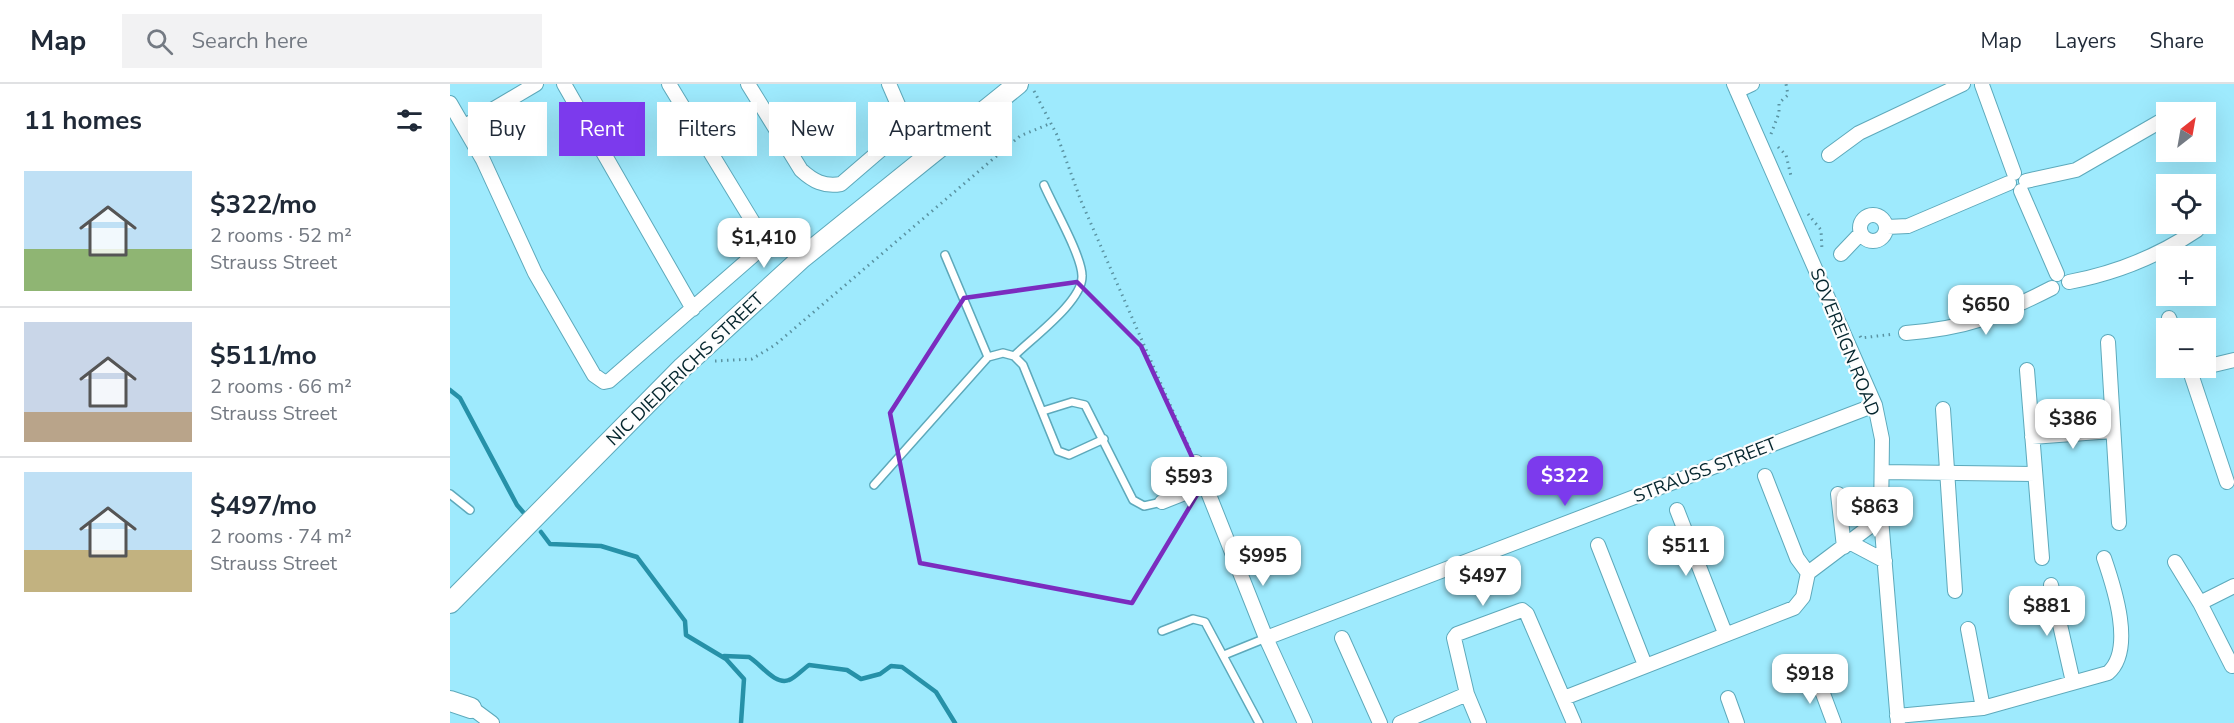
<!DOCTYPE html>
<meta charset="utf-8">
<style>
body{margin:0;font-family:"Nunito Sans",sans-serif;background:#f2f2f3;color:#1f2937;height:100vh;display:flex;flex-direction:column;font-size:22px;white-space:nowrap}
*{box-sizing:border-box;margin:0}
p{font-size:20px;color:#747a83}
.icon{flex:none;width:33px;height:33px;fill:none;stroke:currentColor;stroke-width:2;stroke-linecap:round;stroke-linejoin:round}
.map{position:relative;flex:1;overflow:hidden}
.sheet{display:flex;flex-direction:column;background:#fff;width:450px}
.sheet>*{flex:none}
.hud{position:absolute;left:18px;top:18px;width:570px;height:54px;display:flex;gap:12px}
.needle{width:39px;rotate:31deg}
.buttons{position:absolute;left:1706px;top:18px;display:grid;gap:12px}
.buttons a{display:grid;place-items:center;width:60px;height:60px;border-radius:0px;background:#fff;box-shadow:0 6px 24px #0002;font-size:30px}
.price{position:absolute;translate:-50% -51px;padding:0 14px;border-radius:12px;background:#fff;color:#222;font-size:20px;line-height:39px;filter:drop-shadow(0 2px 3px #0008)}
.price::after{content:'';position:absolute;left:50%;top:36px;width:18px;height:14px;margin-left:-9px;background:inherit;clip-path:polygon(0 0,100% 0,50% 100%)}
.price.on{background:#7c3aed;color:#fff}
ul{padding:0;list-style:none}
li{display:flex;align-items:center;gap:18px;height:150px;padding:0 24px}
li+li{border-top:2px solid #e0e1e3}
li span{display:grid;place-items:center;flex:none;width:168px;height:120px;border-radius:0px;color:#555}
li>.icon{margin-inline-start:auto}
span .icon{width:72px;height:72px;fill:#fffc;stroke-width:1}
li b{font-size:26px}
h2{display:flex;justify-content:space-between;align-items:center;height:72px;padding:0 24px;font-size:26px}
.chip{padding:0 21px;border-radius:0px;background:#fff;box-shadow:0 6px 24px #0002;font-size:21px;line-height:54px}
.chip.on{background:#7c3aed;color:#fff}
header{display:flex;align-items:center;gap:36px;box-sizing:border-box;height:84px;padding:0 30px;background:#fff;border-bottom:2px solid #e0e1e3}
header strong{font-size:28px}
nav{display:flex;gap:33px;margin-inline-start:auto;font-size:21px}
.search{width:420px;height:54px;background:#f2f2f3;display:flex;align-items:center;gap:15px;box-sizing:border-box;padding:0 21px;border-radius:0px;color:#747a83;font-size:22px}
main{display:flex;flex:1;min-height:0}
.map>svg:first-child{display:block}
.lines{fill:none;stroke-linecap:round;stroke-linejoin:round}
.stream{stroke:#2691a8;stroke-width:4.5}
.lane-casing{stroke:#5da9bb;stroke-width:10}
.street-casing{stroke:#5da9bb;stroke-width:16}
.secondary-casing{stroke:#5da9bb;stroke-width:22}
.path{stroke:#5a93a2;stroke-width:3;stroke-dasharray:1.5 4.5;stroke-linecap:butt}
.lane{stroke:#fff;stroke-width:7}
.street{stroke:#fff;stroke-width:14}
.secondary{stroke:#fff;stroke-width:20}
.marked{fill:none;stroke:#7b2cbf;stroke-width:4.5;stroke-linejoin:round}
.labels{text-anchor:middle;stroke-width:4.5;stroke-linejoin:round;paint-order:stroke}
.street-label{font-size:18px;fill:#04252d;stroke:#fdfdfd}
</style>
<header>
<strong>Map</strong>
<div class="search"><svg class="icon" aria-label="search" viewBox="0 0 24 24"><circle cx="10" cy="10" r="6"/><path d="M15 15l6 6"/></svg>Search here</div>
<nav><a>Map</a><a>Layers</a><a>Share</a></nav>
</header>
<main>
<section class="sheet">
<h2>11 homes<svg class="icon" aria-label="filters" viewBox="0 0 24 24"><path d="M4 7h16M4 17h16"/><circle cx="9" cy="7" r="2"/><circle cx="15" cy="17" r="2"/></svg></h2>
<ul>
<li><span style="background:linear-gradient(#bfe0f5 65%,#8fb573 0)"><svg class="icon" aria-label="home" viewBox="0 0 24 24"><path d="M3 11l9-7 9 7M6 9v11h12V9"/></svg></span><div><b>$322/mo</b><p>2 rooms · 52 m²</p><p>Strauss Street</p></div></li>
<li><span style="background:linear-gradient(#c9d6e8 75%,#b9a48a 0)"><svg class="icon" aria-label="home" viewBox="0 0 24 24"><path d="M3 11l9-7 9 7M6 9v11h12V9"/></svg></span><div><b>$511/mo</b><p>2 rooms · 66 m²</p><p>Strauss Street</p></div></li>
<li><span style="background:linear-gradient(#bfe0f5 65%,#c2b280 0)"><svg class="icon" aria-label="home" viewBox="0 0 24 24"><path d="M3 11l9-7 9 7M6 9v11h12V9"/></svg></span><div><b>$497/mo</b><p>2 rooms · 74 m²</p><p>Strauss Street</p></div></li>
</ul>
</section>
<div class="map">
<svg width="1784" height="639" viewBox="0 0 1784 639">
<rect width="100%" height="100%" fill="#9eeafd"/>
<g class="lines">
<path class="stream" d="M0 306 10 314 67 421 73 428
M91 448 100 460 151 462 187 473 235 537 236 551 276 575 294 595 291 639
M274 572 299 573C310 579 325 602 339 596 345 594 353 585 359 581L397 586 411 595 430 590 441 582 452 583 486 608 505 639"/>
<defs>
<path id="lane" d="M495 171 538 273
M564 272C582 254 633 217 632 192 632 172 603 122 594 101
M593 327 622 318 635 321 683 416 694 422 712 418
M424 401 538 273 553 269 564 272 573 281 608 367 619 371 654 355
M0 410 20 426
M712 547 743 535 755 538 809 639
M774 571 816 554"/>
<path id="street" d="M114 0 243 225
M298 0 351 86C363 97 374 103 391 100L448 51 452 30 439 0
M1284 0 1425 321 1432 355 1431 434 1448 639
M1532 1 1564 89
M1287 7 1302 0
M0 19 33 76 85 189 144 291 154 298 159 297 314 162 312 153 219 0
M15 42 86 0
M1379 71 1409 49 1513 0
M1576 97 1626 86 1711 37
M1571 107 1607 190
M1410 144a13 13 0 1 1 26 0a13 13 0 1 1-26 0Z
M1437 143 1458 142 1559 99
M1391 170 1411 149
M1619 198C1667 189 1707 173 1747 146
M1719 234 1723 244
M1456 249C1518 244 1547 232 1602 204
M1658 258 1669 439
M1755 283 1784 276
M1739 284 1777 398
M1577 286 1592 474
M1493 325 1505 507
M1582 353 1662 347
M746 378 816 554 855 639
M1432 388 1585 390
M1315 392 1347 474 1358 489
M1388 410 1394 463
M712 418 755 401
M1227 426 1275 549
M1401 459 1435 477
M1148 461 1195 581
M1725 478 1750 519 1782 582
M1601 501 1623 598
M1750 519 1784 502
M1518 545 1533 624
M816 554 1425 321
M892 554 930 639
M1366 591 1384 639
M1114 614 1344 524 1353 513 1358 489 1431 434
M1278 614 1287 639
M15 619 42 639
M1447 632 1533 624 1658 589C1685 566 1664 503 1654 474
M950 639 1017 610
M1029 639 1017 610 1004 554 1007 550 1072 526 1077 530 1124 639"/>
<path id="secondary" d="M0 519 233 283 352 174 568 0
M0 617 21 624"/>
</defs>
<use href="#lane" class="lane-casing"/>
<use href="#street" class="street-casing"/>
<use href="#secondary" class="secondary-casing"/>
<path class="path" d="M584 7 607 51 631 117 740 366
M1321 50 1329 29V19L1338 11 1336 0
M1328 63 1336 71 1341 92
M1358 130 1371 146 1372 166
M1410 252 1411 254 1444 250
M265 277 302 275 325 261 570 52 599 40"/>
<use href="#lane" class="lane"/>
<use href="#street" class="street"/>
<use href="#secondary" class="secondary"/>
</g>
<path class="marked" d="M627 198 691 262 754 399 682 519 470 479 440 329 514 214Z"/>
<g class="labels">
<g class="street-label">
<text transform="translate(1395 258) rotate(68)" y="6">SOVEREIGN ROAD</text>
<text transform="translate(235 285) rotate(-44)" y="6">NIC DIEDERICHS STREET</text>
<text transform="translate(1255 386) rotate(-21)" y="6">STRAUSS STREET</text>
</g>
</g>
</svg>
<div class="buttons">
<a><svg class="needle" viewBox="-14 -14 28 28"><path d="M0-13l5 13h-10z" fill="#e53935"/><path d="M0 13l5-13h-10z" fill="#747a83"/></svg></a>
<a><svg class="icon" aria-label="locate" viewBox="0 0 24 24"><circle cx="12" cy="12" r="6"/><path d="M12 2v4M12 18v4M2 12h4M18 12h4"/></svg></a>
<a>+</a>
<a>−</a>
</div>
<b class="price" style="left:314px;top:185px">$1,410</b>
<b class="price" style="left:1536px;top:252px">$650</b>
<b class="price" style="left:1623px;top:366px">$386</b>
<b class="price on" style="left:1115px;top:423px">$322</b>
<b class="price" style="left:739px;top:424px">$593</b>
<b class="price" style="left:1425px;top:454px">$863</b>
<b class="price" style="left:1236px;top:493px">$511</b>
<b class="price" style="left:813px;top:503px">$995</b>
<b class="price" style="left:1033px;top:523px">$497</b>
<b class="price" style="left:1597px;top:553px">$881</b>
<b class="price" style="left:1360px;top:621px">$918</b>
<div class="hud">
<a class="chip">Buy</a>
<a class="chip on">Rent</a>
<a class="chip">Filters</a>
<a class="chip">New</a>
<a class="chip">Apartment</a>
</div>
</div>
</main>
